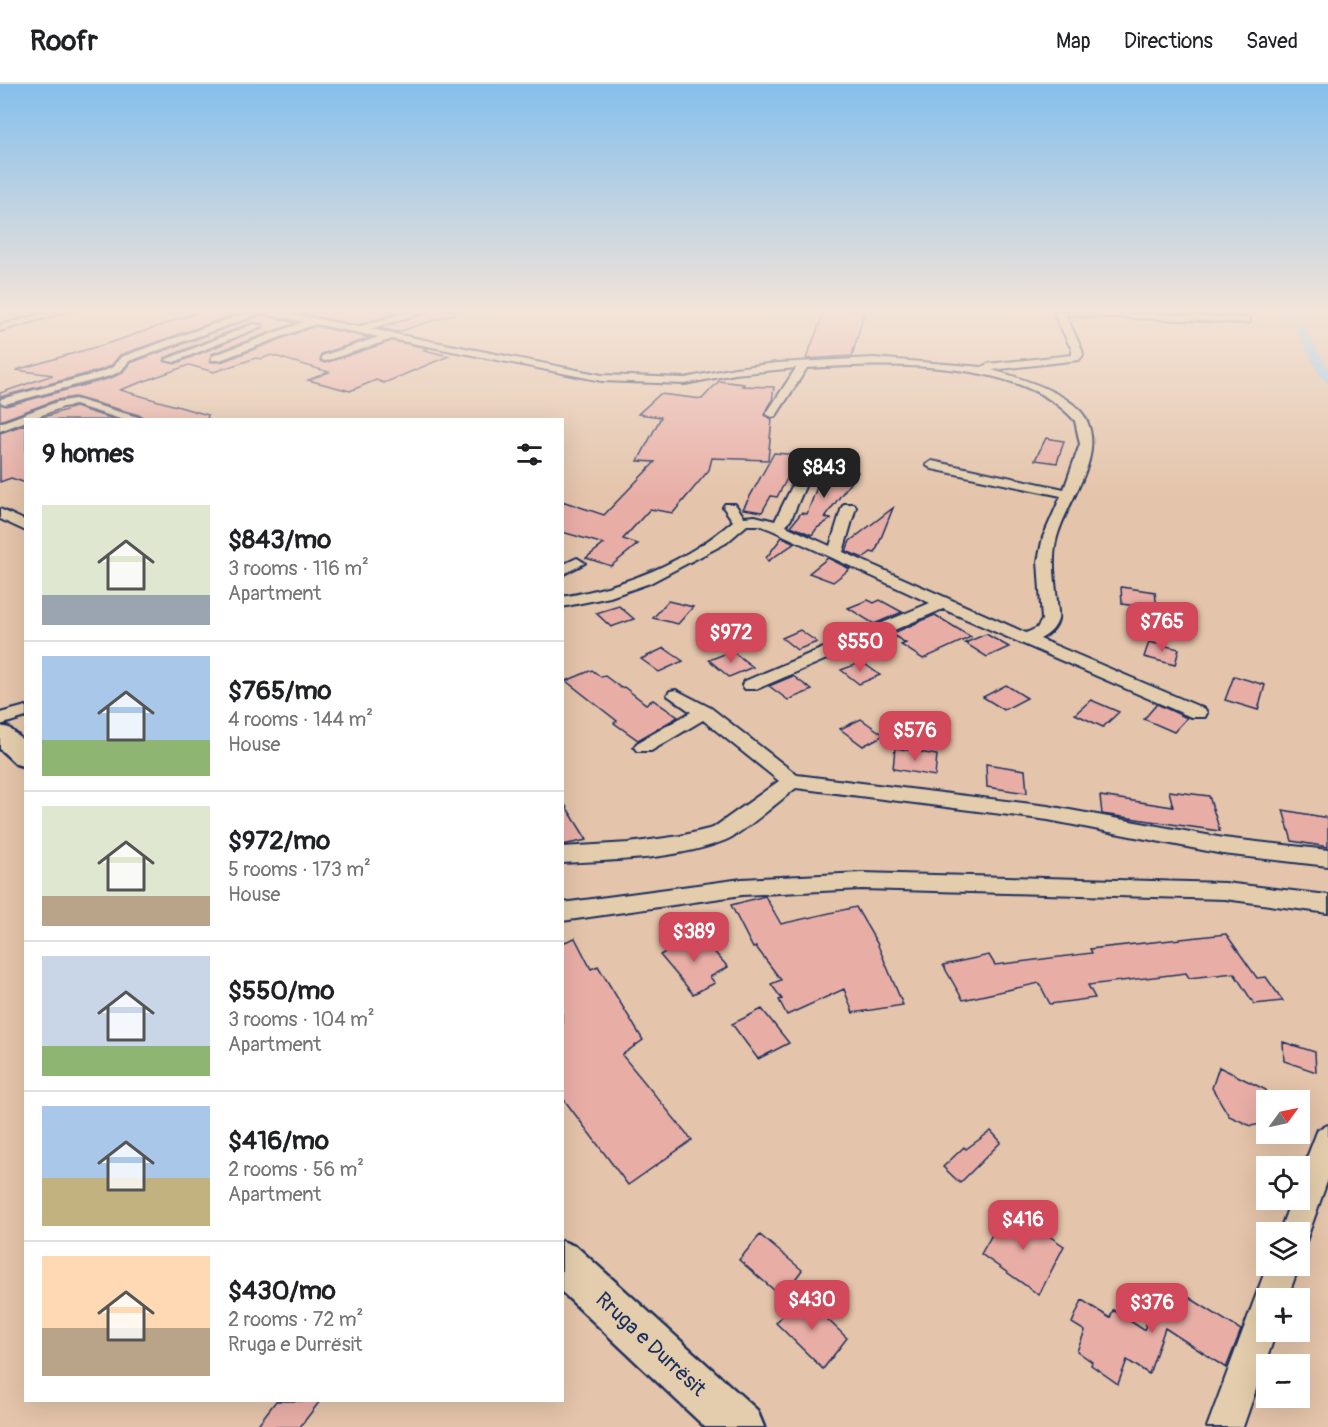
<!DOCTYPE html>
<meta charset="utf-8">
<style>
body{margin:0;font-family:Pangolin,sans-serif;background:#f6f6f6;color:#202124;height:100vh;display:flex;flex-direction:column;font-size:22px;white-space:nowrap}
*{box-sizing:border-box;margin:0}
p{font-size:20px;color:#757577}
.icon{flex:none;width:33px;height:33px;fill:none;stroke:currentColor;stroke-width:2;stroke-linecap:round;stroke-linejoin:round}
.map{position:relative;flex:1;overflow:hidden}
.side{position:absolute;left:24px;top:334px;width:540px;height:984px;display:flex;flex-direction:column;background:#fff;border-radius:0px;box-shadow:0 6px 24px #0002}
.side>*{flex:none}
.needle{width:39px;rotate:57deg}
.controls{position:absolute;left:1256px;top:1006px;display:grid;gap:12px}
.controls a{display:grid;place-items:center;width:54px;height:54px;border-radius:0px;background:#fff;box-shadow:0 6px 24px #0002;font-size:30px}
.price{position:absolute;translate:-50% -51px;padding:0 14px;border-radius:12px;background:#d1495b;color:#fff;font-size:20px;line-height:39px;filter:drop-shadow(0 2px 3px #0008)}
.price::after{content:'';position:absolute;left:50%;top:36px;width:18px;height:14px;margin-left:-9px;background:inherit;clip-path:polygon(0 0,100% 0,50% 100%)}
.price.active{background:#222;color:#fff}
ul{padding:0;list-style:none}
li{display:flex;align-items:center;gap:18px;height:150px;padding:0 18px}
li+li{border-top:2px solid #e0e0e0}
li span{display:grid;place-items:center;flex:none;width:168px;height:120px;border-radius:0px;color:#555}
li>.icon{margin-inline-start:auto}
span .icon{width:72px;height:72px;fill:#fffc;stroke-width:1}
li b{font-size:26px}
h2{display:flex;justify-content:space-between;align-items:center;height:72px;padding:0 18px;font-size:26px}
header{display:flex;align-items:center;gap:36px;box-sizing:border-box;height:84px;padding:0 30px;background:#fff;border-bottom:2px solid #e0e0e0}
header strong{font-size:28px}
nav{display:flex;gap:33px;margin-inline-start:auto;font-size:21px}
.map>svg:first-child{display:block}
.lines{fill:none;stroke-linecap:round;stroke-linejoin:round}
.canal{fill:#91cff2;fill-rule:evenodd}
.building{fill:#e8aea6;stroke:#1b2f5e;stroke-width:1.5;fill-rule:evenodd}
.minor-casing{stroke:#1b2f5e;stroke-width:4}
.secondary-casing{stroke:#1b2f5e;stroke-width:5}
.minor{fill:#e3cdac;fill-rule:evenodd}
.secondary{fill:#e3cdac;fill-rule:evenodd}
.labels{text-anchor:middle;stroke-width:4.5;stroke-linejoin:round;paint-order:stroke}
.near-street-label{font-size:21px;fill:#1b2f5e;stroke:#e3cdac}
</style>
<header>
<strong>Roofr</strong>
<nav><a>Map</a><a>Directions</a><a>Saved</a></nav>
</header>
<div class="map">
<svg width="1328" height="1343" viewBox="0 0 1328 1343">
<rect width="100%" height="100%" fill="#e4c4aa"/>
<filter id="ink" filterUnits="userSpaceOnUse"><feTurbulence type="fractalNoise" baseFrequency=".0167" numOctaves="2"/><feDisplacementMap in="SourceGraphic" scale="12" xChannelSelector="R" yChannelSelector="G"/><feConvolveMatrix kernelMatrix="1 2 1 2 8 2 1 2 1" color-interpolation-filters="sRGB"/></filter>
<g filter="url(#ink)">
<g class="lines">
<path class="canal" d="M1285 226H1295L1328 284V299L1322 295Z"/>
</g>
<path class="building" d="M204 226H248L120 271 112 281 101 286 0 313V309L53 291 16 286 116 257Z
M282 226H407L358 241Z
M427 226H455L456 229 398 248 379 244 425 230Z
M825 226H865L852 272 806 275Z
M262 231 296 239 211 270 210 278H221L315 242 370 254 321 270 320 277 325 279 392 257 428 264 424 266 449 272 384 299 376 296 350 307 308 296 329 288 271 271 261 275 256 274 214 288 189 281 120 306 208 331 207 336H145L142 332 75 313 56 316 0 337V320L6 322 111 294 122 289 130 279ZM253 238 263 240 264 243 175 280 163 277 164 274Z
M719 297 744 300 742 302 774 303 772 317 764 331 772 335 768 376 712 374 709 386 673 429 650 425 623 455 638 460 611 482 586 474 604 460 562 448V417L604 431 655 378 638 377 661 333 638 330 660 310 702 315Z
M75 323 116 336H35Z
M26 340V399L11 394 0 398V349Z
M1046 354 1064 357 1057 379 1035 376Z
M774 369 800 371 777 413 771 412 762 428 743 425Z
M824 384 858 388 825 433 831 435 817 444 812 451 791 442 801 429 807 430Z
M893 424 875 469 871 468 863 474 846 467 850 457Z
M782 453 795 459 768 477 766 474Z
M828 474 850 485 833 498 809 489Z
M1121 503 1155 508 1157 525 1122 520Z
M868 516 874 519 880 516 902 528 874 540 848 524Z
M668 517 693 523 678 540 653 534Z
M619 522 634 535 611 543 596 529Z
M935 531 971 553 923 575 901 561 906 559 891 550Z
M800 546 817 558 797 566 782 554Z
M986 550 1009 563 987 573 965 559Z
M1149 558 1179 565 1175 581 1144 573Z
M664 564 683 577 659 588 641 575Z
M732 567 753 583 729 593 709 576Z
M862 578 880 591 859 600 841 586Z
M592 586 601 593 605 592 621 604 624 603 646 620 653 616 678 633 638 656 614 639 617 637 566 597Z
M793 592 812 606 788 616 769 602Z
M1234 592 1265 601 1258 626 1225 616Z
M1006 601 1027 614 1004 626 983 613Z
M1091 616 1119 628 1103 643 1075 630Z
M1157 620 1187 634 1174 648 1144 635Z
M861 635 884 651 863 662 840 645Z
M895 664 937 671 935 692 893 685Z
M986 680 1025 686 1027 709 987 703Z
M1169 707 1209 712 1220 747 1102 730 1100 712 1173 723Z
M562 716 587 756 562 761Z
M1283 726 1328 734V763L1292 757Z
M765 812 781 840 856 823 877 859 903 921 853 929 844 905 787 931 779 916 782 915 771 900 781 896 756 863 753 864 731 821Z
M698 850 728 883 710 893 715 899 693 910 660 871Z
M1226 850 1257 894 1266 893 1283 917 1254 920 1234 889 1189 894 1186 889 1088 901 1095 914 1050 920 1039 899 963 916 943 881 989 871 995 881 1092 869 1090 865Z
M575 854 591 885 598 882 643 956 622 971 692 1056 628 1101 562 1013V859Z
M762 925 789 959 758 975 732 940Z
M1283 958 1315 968 1316 988 1284 977Z
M1219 983 1266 1006V1039L1251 1042 1229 1032 1212 1004Z
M991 1047 1001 1058 960 1099 943 1083 964 1063 966 1065Z
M1007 1124 1064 1162 1039 1211 981 1170Z
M760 1151 802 1186 782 1213 739 1176Z
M1169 1201 1241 1246 1226 1284 1165 1244 1149 1290 1127 1276 1118 1300 1091 1281 1092 1278 1077 1267 1085 1247 1072 1239 1082 1216 1110 1234 1113 1226 1144 1246 1154 1219 1161 1223Z
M801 1210 847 1254 823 1285 776 1239Z
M276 1317H320L300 1343H256Z"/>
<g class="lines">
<defs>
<path id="minor" d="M58 226H72L0 247V241Z
M254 226H272L358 243 413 226H425L424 228 370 245 602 291 685 294 735 284 777 279 873 274 982 283 987 280 1072 271V266L1054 230 1063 226 1250 234V238L1247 239 1066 231 1082 266 1083 271 1079 276 992 286C1017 293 1076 310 1087 337 1104 376 1067 416 1057 453 1051 474 1055 496 1057 517 1057 522 1059 530 1058 535 1056 544 1048 551 1040 555L1205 625 1207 629 1205 633H1191L943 525 757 605H745L742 601 745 597 930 519 772 446 759 441H747L726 459 650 499 610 513 562 523V513C624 503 686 478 733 437L723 423 725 420H735L744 433 755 432 775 437 801 384 807 380 813 384 791 435 786 442 830 462 842 423 844 420H854L856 423 843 468 1026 549 1037 544 1042 536 1038 477 1043 453 1061 412 932 385 926 381 932 377 1064 405 1080 360 1075 337C1020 273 884 280 807 284L776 332 772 333 766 330 796 284 735 290 685 300 602 297 392 255 326 277 322 276V272L379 253 315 240 220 276H212V272L304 238 262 229 129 277 121 287 110 292 5 320 0 318 1 315 102 288 113 283 121 273Z
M254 240 262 242 174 278 165 276Z
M75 315 141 334 143 336H124L75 321 63 323 0 347V339L57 318Z
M0 425 26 437V447L0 435Z
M577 474 585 479 562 491V481Z
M676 606 711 624 797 691 1048 722 1223 754 1328 766V782L1223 770 1048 736 796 704C779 717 743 749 726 756 677 776 614 776 562 779V763L629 759 680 752 713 744 779 697 703 636 651 667H637L634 663 637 659 691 628 667 611 670 607Z
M26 622V633L0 641V629Z
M862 789 1225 799 1328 811V829L1225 815 862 805 742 811 562 837V819L742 795Z
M1328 1041V1095L1305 1160 1299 1162V1149H1279L1291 1116H1299V1094L1318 1045Z
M1267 1182H1299L1287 1215H1266V1248H1276L1243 1343H1207Z"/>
<path id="secondary" d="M0 642 9 644 26 659V683L16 680 0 665Z
M562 1157 577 1163 757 1326 764 1343H705L562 1208Z"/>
</defs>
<use href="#minor" class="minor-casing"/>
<use href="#secondary" class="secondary-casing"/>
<use href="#minor" class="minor"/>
<use href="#secondary" class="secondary"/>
</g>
</g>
<linearGradient id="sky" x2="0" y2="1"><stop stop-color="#85bfec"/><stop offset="0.55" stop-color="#f3e4d9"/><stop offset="1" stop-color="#f3e4d9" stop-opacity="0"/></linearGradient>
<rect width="1328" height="414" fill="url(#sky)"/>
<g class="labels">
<g class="near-street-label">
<text transform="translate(651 1260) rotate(43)" y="7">Rruga e Durrësit</text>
</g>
</g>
</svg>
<div class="controls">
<a><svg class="needle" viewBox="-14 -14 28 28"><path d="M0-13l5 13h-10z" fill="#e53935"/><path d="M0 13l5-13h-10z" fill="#757577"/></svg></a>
<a><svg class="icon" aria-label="locate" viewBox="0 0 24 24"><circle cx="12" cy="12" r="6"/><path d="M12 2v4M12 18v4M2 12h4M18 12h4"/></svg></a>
<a><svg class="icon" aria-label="layers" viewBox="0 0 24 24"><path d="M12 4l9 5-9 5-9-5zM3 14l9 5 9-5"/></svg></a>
<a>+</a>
<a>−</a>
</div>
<b class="price active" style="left:824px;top:415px">$843</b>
<b class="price" style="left:1162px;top:569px">$765</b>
<b class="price" style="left:731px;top:580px">$972</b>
<b class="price" style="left:860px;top:589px">$550</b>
<b class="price" style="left:915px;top:678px">$576</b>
<b class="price" style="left:694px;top:879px">$389</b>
<b class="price" style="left:1023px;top:1167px">$416</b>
<b class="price" style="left:812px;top:1247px">$430</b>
<b class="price" style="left:1152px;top:1250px">$376</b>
<section class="side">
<h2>9 homes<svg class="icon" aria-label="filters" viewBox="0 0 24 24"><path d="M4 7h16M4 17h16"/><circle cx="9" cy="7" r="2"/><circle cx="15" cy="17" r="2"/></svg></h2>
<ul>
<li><span style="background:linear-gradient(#dfe7d0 75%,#9aa5b1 0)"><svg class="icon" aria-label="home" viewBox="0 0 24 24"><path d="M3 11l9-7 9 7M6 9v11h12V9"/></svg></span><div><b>$843/mo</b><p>3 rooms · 116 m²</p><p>Apartment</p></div></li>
<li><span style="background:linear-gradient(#a9c7e8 70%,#8fb573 0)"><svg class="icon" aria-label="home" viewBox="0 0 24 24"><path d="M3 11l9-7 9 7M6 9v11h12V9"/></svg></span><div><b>$765/mo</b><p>4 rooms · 144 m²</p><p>House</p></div></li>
<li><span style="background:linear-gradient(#dfe7d0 75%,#b9a48a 0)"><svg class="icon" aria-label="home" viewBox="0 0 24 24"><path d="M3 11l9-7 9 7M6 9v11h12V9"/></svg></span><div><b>$972/mo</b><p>5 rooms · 173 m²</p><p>House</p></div></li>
<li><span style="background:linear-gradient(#c9d6e8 75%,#8fb573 0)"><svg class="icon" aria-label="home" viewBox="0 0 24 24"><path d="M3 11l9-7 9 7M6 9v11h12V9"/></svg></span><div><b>$550/mo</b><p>3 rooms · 104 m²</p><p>Apartment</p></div></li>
<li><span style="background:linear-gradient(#a9c7e8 60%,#c2b280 0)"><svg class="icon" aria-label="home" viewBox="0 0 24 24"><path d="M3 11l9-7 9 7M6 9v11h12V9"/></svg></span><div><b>$416/mo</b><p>2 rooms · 56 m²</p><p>Apartment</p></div></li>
<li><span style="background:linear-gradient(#ffd9b3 60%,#b9a48a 0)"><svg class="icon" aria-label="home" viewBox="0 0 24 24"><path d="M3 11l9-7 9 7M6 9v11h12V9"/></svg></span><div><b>$430/mo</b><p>2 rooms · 72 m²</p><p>Rruga e Durrësit</p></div></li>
</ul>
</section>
</div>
